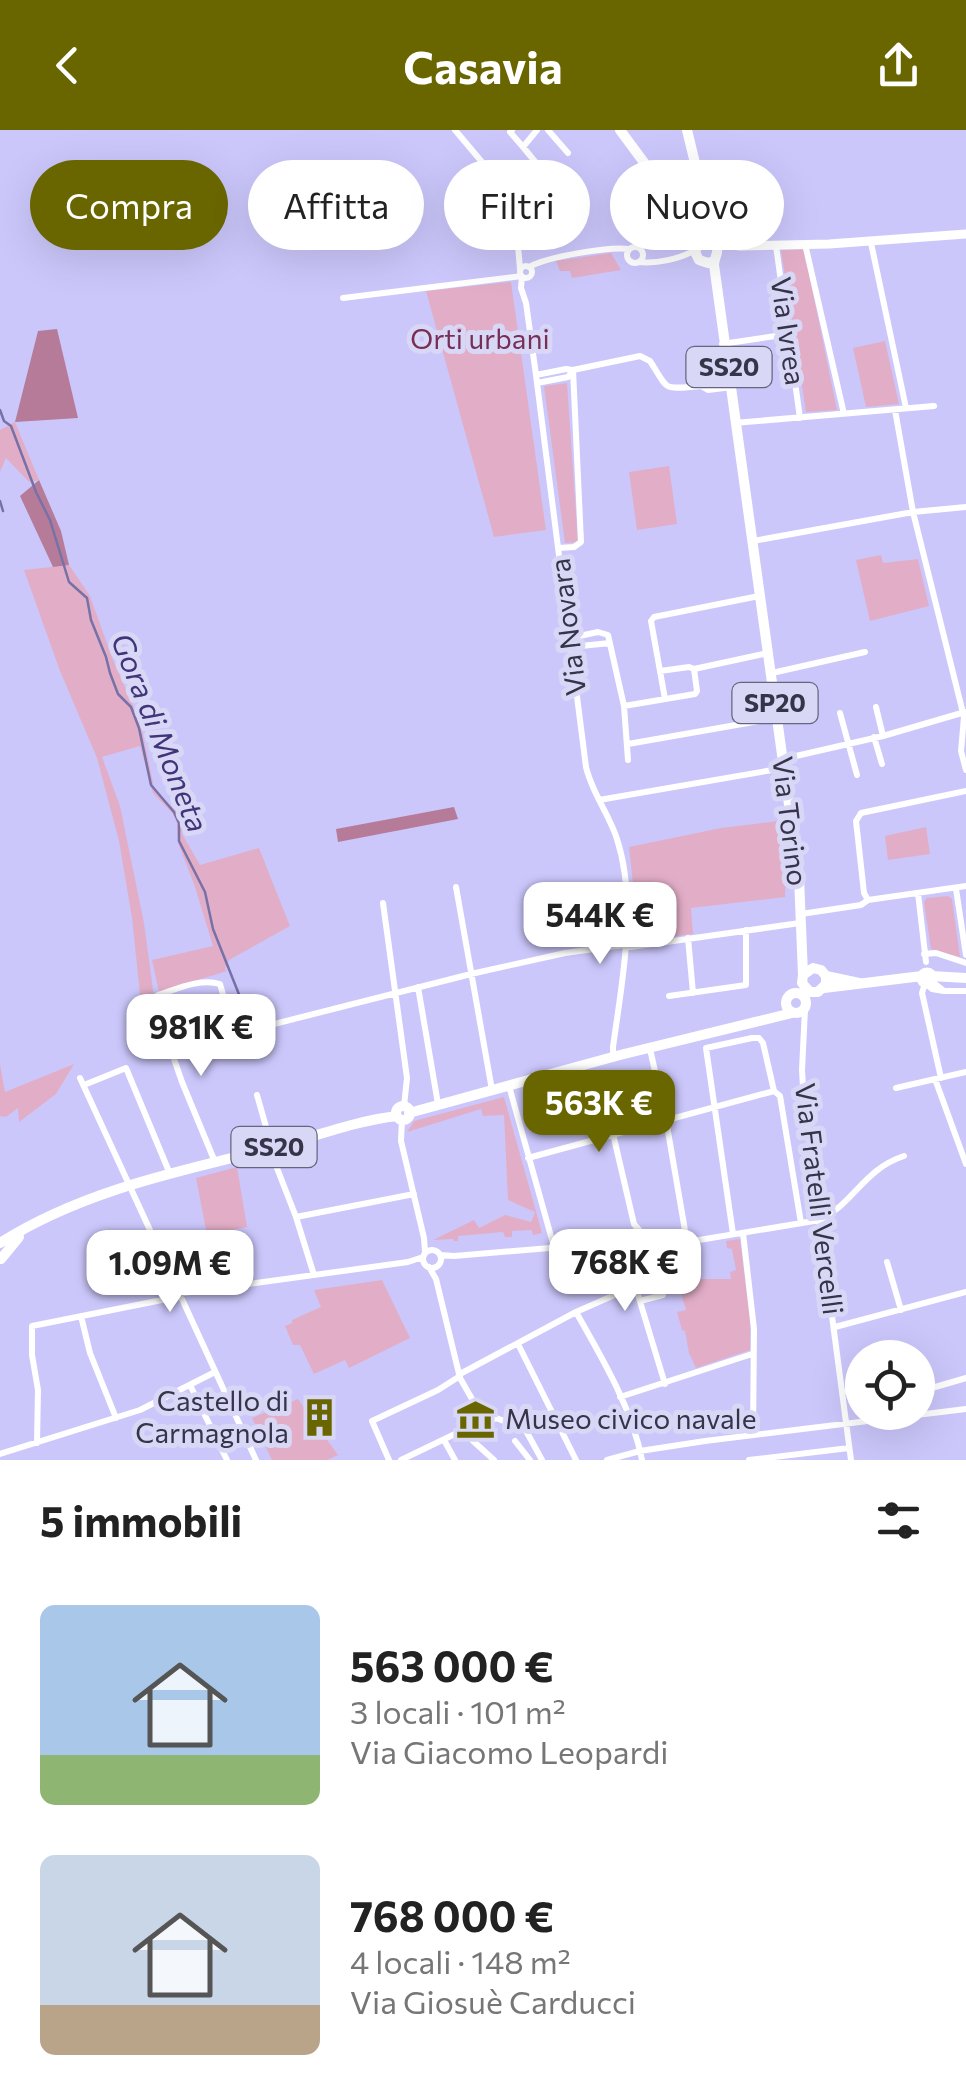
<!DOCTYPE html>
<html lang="it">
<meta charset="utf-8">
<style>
body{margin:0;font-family:Commissioner,sans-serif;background:#f2f2f2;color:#222;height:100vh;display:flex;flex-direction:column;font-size:38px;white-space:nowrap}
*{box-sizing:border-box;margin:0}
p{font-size:32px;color:#767676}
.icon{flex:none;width:55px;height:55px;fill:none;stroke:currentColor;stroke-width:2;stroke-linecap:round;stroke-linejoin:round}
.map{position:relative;height:1330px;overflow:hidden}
.panel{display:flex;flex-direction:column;background:#fff;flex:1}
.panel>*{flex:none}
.banner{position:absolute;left:30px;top:30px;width:908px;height:90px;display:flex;gap:20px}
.tools{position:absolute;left:845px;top:1210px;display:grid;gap:20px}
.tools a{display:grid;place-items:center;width:90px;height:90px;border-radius:50%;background:#fff;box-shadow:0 10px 40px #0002;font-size:50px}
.price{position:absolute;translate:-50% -85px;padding:0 22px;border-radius:20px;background:#fff;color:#222;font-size:32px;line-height:65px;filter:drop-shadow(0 2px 5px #0008)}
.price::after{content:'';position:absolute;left:50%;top:60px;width:30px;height:22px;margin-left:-15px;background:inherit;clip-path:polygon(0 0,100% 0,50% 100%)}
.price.on{background:#696600;color:#fff}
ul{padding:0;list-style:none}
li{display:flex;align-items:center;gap:30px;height:250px;padding:0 40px}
li span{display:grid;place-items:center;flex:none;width:280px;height:200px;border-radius:15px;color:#555}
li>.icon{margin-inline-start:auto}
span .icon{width:120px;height:120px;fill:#fffc;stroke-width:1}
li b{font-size:42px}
h2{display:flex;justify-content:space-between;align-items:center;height:120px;padding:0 40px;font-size:42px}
.tag{padding:0 35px;border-radius:45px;background:#fff;box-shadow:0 10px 40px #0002;font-size:35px;line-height:90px}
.tag.on{background:#696600;color:#fff}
header{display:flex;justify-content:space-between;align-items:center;height:130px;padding:0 40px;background:#696600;color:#fff;font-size:45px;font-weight:700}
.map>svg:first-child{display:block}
.green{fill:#e2aec7}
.forest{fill:#b57b98}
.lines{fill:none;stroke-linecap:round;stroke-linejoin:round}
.stream{stroke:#7671a7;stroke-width:2.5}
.minor{stroke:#fff;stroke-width:6}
.tertiary{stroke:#fff;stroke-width:9}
.primary{stroke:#fff;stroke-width:10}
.labels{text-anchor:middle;stroke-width:10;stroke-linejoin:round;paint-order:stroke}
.shield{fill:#d9d7f6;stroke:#67657d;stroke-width:2.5}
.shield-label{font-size:25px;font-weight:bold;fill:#363449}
.street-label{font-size:28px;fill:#363449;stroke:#d9d7f6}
.park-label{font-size:28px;fill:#772f58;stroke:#d9d7f6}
.poi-label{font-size:28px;fill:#363449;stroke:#d9d7f6;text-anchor:end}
.water-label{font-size:30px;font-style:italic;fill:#413579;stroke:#d9d7f6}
</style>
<header><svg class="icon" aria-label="back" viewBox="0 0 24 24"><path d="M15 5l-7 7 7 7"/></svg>Casavia<svg class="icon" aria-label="share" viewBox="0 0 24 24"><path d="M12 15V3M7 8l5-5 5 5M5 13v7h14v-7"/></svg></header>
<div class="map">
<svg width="966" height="1330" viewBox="0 0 966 1330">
<rect width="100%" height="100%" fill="#cbc7fb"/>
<path class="green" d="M804 119 837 280 806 282 781 120Z
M611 123 621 140 572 148 570 141H560L556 131Z
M511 152 546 400 494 407 426 161Z
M885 211 899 274 866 277 853 218Z
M567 253 578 412 565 413 544 256Z
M15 292 39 350 29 352 6 328 0 342V300Z
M669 336 677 394 637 400 629 342Z
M881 425 883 433 918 429 929 476 870 491 856 430Z
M69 435 90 466 113 530 140 591 155 662 175 680 183 693 182 704 200 735 259 718 290 796 229 830 225 839 227 841 159 862 152 830 213 816 194 754 178 713 177 693 173 684 153 663 140 616 102 627 120 676 144 793 154 867 143 872 140 864 132 788 119 711 97 628 60 541 24 440Z
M778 691 786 741 785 767 691 778 693 804 633 811V754L629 717 721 698Z
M926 697 930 724 888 730 885 706Z
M948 766 952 769 960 827 931 819 924 772 927 768Z
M0 934 5 962 74 934 56 964 19 992 18 978 6 987 0 986Z
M504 967 542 1103 533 1105 532 1100 512 1101V1107H505L503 1102 458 1106V1111H454L453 1109 433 1110 474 1090 479 1098 505 1085 531 1092 535 1082 508 1070 504 985 483 986 481 979 407 1002 414 991Z
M237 1037 247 1097 207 1105 196 1048Z
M740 1109 750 1190V1220L696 1238 689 1223 685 1201 682 1200 677 1182 686 1180 678 1153 696 1149H731L730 1142 736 1140 732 1119 727 1118 726 1111Z
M382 1150 410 1208 349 1238 345 1230 314 1244 300 1215H293L285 1196 292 1193V1190L321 1177 314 1160Z
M298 1269 338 1325 327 1330H272L252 1288Z"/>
<path class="forest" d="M57 199 78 288 15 292 38 201Z
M39 350 61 401 69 435 53 437 20 366Z
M454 677 458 689 338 712 336 699Z"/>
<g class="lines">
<path class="stream" d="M0 280 4 291 11 296 36 362 50 390 69 452 87 468 91 490 106 527 110 543 118 564 131 577 139 598 151 655 174 682 179 693V711L205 762 213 799 244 877 255 889
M0 371 3 381"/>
<path class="minor" d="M455 0 514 70 520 139
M512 0 510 2 523 17 537 0
M548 0 568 23
M523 17 537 34
M871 113 906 278
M805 114 844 284
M776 116 800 288
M627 125a8 8 0 1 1 16 0a8 8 0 1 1-16 0Z
M639 132C656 134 680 129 695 120
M520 142a6 6 0 1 1 12 0a6 6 0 1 1-12 0Z
M529 137C547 127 609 116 629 119
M343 168 522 146 521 158 526 173 536 245 586 637C592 663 609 684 617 709 638 774 622 851 613 917V926
M722 214 789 204
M536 245 566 239 573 240 568 247 537 253
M729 250 706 253 701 256 708 260 732 257
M895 280 913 382 964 587 961 621 966 640
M734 293 934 276
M753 411 913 382 966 377
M559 418 574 417 581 412 573 240 640 226 650 231C670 262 661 259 701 256
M570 508 598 502 608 505 624 576 628 630
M571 517 610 513
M660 541 651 491 654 487 759 466
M772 543 865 522
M665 569 660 541 689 537 694 539 768 523
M624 576 695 564 697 561 694 539
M876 577 883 606
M840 583 857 645
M874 607 882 634
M628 614 776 588
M783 629 883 606 965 582
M966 661 861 683 856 691 864 763 868 770 966 756
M599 670 784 638
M456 757 492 960
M956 759 966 825
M918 763 926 832
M383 773 407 948 404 976
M801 784 861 775 868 770
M688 808 693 863
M924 824 936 823 966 833
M931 851 944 861 932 859 925 853 922 863 941 948
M418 857 438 974
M944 861H966
M669 866 746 855V800
M805 879 802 940 804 974 851 1330
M650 919 666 990 687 1112
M172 920 471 844 565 823 624 815 631 817 800 793
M80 948 178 1161
M600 948 634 1094 641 1102
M935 949 966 1034
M84 955 126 938 170 1044
M509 956 554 1117
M896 958 966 942
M257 965 272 1018
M402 989 401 1011 424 1108 425 1122
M270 1020 296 1087 314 1145
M528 1028 774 961
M215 1032 182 952 155 874 158 865C177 859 200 848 220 854L234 903
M296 1087 414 1064
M629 1109a8 8 0 1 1 16 0a8 8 0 1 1-16 0Z
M743 1103 754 1199 753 1305
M733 1104 706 918 752 908H759L763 913 774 961 780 966 801 1093
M690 1111 696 1149
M644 1113 687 1112 820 1090C854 1073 864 1039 904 1026
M632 1116 628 1132 665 1254
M423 1129a9 9 0 1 1 18 0a9 9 0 1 1-18 0Z
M440 1125 454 1126 622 1112 630 1114
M887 1132 901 1180
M429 1137 436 1149 460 1248 484 1290
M184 1163 408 1132 423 1127
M182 1169 256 1330
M640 1171 663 1165
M576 1182C602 1228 632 1278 642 1330
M81 1186 90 1223 116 1288
M835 1197 966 1162
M518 1214 576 1330
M460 1244 576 1182 635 1156
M190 1255 227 1330
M843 1262 862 1260
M918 1262 966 1248
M620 1267 752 1224
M468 1299 473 1311 494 1330
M444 1310 455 1330
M515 1311 530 1330
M37 1313 38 1260 32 1225V1196L177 1167
M0 1324 140 1280 215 1242
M389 1330 372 1291 438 1260 460 1246
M401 1330 484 1290 490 1291 496 1288 525 1299 542 1330
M607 1330 640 1321 705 1311 966 1279
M749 1330 849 1318"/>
<path class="tertiary" d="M713 113 740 116 829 114 966 104"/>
<path class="primary" d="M620 0 657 50 674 63
M687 0 695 33 694 57
M695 71V79L709 111
M682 75H689L696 67V60L688 53C679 52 674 57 674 66L688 83 699 113
M714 131 708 133 699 130 695 122 699 113 711 111C723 120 714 125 714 135L799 747 803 845
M921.5 848a5.5 5.5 0 1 1 11 0a5.5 5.5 0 1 1-11 0Z
M826 846V854L818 862H810L802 853 803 845 813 838 821 840 826 846 859 853
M931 846 966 848
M824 858 922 846
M786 873a10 10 0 1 1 20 0a10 10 0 1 1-20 0Z
M396 983a7 7 0 1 1 14 0a7 7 0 1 1-14 0Z
M409 983 620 925 792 883
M0 1113C82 1061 176 1042 269 1019 311 1008 354 991 397 986
M1 1129 19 1107"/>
</g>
<defs>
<symbol id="building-bare" viewBox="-9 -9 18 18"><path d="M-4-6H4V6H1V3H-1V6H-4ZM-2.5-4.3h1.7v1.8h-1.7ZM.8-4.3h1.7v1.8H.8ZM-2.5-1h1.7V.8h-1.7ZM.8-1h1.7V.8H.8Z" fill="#696600" stroke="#d9d7f6" stroke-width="2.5" paint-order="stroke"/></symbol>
<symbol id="museum-bare" viewBox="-9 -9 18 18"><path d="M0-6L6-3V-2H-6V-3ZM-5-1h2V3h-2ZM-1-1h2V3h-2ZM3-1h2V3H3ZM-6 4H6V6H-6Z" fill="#696600" stroke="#d9d7f6" stroke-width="2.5" paint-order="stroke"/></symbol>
</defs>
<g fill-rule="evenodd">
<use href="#building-bare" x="292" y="1260" width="55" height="55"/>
<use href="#museum-bare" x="448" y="1262" width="55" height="55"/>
</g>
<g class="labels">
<g class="shield">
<rect x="686.5" y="217" width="85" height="40" rx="8"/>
<rect x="732.5" y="553" width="85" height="40" rx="8"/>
<rect x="231.5" y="997" width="85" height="40" rx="8"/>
</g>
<g class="shield-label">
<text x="729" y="246">SS20</text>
<text x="775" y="582">SP20</text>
<text x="274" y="1026">SS20</text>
</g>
<g class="street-label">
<text transform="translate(788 201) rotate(82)" y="10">Via Ivrea</text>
<text transform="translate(568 497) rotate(-97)" y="10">Via Novara</text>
<text transform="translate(790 691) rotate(83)" y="10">Via Torino</text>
<text transform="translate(819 1069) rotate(83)" y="10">Via Fratelli Vercelli</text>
</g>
<g class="park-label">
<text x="480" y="219">Orti urbani</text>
</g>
<g class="poi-label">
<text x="289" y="1281">Castello di<tspan x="289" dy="32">Carmagnola</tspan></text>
<text x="505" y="1299" text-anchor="start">Museo civico navale</text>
</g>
<g class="water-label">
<text transform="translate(159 603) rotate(68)" y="10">Gora di Moneta</text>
</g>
</g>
</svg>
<div class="tools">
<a><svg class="icon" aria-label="locate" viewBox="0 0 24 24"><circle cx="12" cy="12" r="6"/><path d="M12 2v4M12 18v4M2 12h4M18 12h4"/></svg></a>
</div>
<b class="price" style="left:600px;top:837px">544K €</b>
<b class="price" style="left:201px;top:949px">981K €</b>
<b class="price on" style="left:599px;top:1025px">563K €</b>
<b class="price" style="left:625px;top:1184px">768K €</b>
<b class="price" style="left:170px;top:1185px">1.09M €</b>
<div class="banner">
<a class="tag on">Compra</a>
<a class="tag">Affitta</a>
<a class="tag">Filtri</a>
<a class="tag">Nuovo</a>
</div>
</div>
<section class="panel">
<h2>5 immobili<svg class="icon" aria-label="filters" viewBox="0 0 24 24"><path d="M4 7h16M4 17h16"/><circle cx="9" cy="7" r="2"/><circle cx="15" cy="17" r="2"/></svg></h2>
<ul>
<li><span style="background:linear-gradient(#a9c7e8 75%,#8fb573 0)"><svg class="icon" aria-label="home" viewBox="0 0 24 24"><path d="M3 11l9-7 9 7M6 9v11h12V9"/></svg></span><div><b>563 000 €</b><p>3 locali · 101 m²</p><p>Via Giacomo Leopardi</p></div></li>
<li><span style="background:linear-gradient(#c9d6e8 75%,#b9a48a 0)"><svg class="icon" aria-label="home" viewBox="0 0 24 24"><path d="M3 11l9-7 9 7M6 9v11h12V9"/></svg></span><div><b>768 000 €</b><p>4 locali · 148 m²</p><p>Via Giosuè Carducci</p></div></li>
</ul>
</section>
